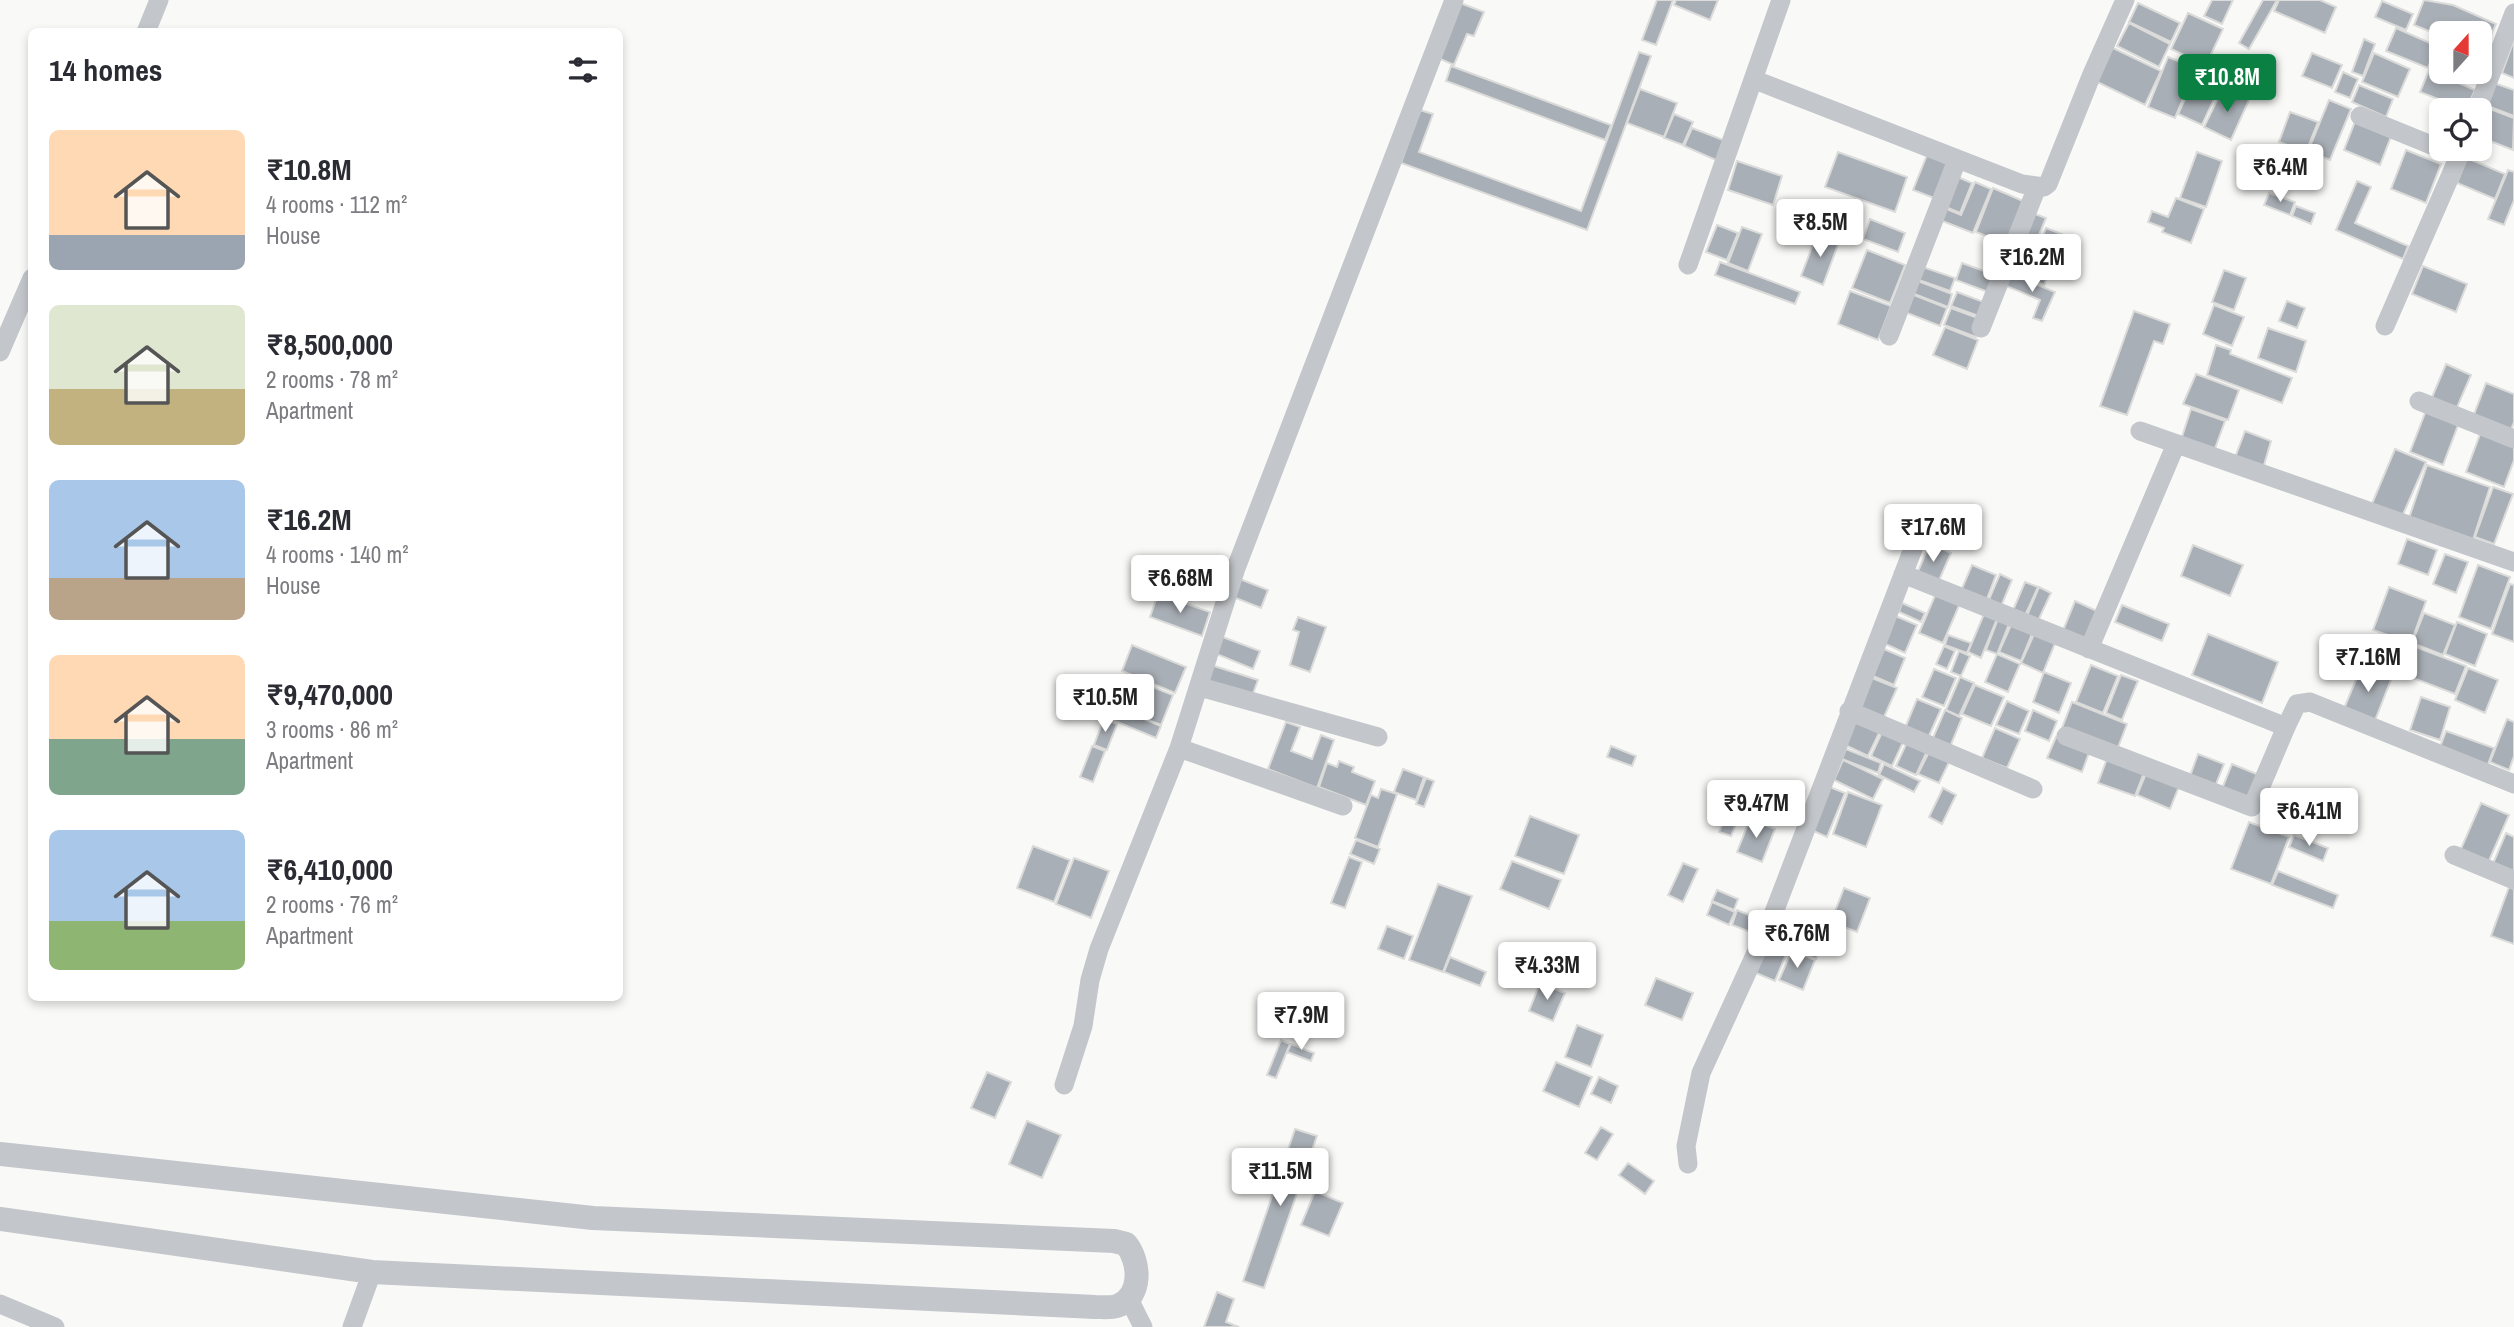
<!DOCTYPE html>
<meta charset="utf-8">
<style>
body{margin:0;font-family:"Archivo Narrow",sans-serif;background:#f2f2f3;color:#2b2b33;height:100vh;display:flex;flex-direction:column;font-size:26px;white-space:nowrap}
*{box-sizing:border-box;margin:0}
p{font-size:23px;color:#7c7c81}
.icon{flex:none;width:38px;height:38px;fill:none;stroke:currentColor;stroke-width:2;stroke-linecap:round;stroke-linejoin:round}
.map{position:relative;flex:1;overflow:hidden}
.drawer{position:absolute;left:28px;top:28px;width:595px;height:973px;display:flex;flex-direction:column;background:#fff;border-radius:10px;box-shadow:0 4px 10px #0003}
.drawer>*{flex:none}
.needle{width:46px;rotate:21deg}
.tools{position:absolute;left:2429px;top:21px;display:grid;gap:14px}
.tools a{display:grid;place-items:center;width:63px;height:63px;border-radius:10px;background:#fff;box-shadow:0 4px 10px #0003;font-size:35px}
.price{position:absolute;translate:-50% -60px;padding:0 16px;border-radius:7px;background:#fff;color:#222;font-size:23px;line-height:46px;filter:drop-shadow(0 2px 4px #0008)}
.price::after{content:'';position:absolute;left:50%;top:42px;width:21px;height:16px;margin-left:-10px;background:inherit;clip-path:polygon(0 0,100% 0,50% 100%)}
.price.active{background:#0b8043;color:#fff}
ul{padding:0;list-style:none}
li{display:flex;align-items:center;gap:21px;height:175px;padding:0 21px}
li span{display:grid;place-items:center;flex:none;width:196px;height:140px;border-radius:10px;color:#555}
li>.icon{margin-inline-start:auto}
span .icon{width:84px;height:84px;fill:#fffc;stroke-width:1}
li b{font-size:30px}
h2{display:flex;justify-content:space-between;align-items:center;height:84px;padding:0 21px;font-size:30px}
.map>svg:first-child{display:block}
.building{fill:#a9afb6;stroke:#dbdbda;stroke-width:2}
.lines{fill:none;stroke-linecap:round;stroke-linejoin:round}
.minor{stroke:#c3c6ca;stroke-width:19}
.tertiary{stroke:#c3c6ca;stroke-width:24}
</style>
<div class="map">
<svg width="2514" height="1327" viewBox="0 0 2514 1327">
<rect width="100%" height="100%" fill="#f9f9f8"/>
<path class="building" d="M1657 0H1673L1656 45 1642 40Z
M1676 0H1718L1710 20 1674 5Z
M2212 0H2233L2222 24 2204 16Z
M2263 0H2277L2249 49 2239 43Z
M2279 0H2320L2336 7 2325 33 2274 11Z
M2424 0 2453 5 2496 24 2490 37 2465 26 2462 33H2441V36L2414 25Z
M2382 1 2413 14 2406 30 2375 17Z
M1460 3 1484 12 1474 36 1467 34 1454 65 1438 58Z
M2138 3 2180 23 2171 42 2129 22Z
M2188 13 2223 29 2206 65 2171 49Z
M2129 23 2170 44 2159 67 2117 46Z
M2396 28 2437 46 2428 68 2386 51Z
M2364 39 2375 44 2363 76 2352 72Z
M2514 40V78L2502 73Z
M2109 46 2161 71 2145 105 2093 80Z
M1639 52 1651 56 1587 230 1401 163 1420 110 1433 114 1419 152 1581 211Z
M2312 53 2342 65 2332 88 2302 76Z
M2374 53 2410 69 2398 97 2362 82Z
M2168 57 2196 68 2175 118 2148 107Z
M1451 66 1611 125 1605 140 1446 81Z
M2429 70 2475 90 2466 110 2420 92Z
M2343 72 2358 79 2350 98 2335 92Z
M2197 73 2221 84 2202 125 2178 114Z
M2494 83 2514 90V116L2485 105Z
M2359 85 2393 99 2386 117 2352 102Z
M2223 88 2249 100 2231 140 2204 127Z
M1640 89 1677 103 1664 137 1627 123Z
M2329 100 2351 109 2330 160 2308 151Z
M2485 107 2514 118 2513 150 2480 137V120Z
M2290 112 2318 122 2306 152 2279 142Z
M1674 114 1693 122 1683 145 1664 138Z
M2356 119 2392 134 2380 165 2344 150Z
M1692 128 1726 141 1718 161 1684 146Z
M2406 150 2441 164 2426 203 2391 189Z
M1838 152 1907 177 1895 212 1825 187Z
M2197 152 2222 161 2206 207 2180 198Z
M1927 155 1948 164 1934 198 1913 190Z
M2467 158 2505 174 2495 199 2457 183Z
M1737 161 1782 176 1773 205 1728 190Z
M2508 170 2514 172V200L2504 225 2488 219Z
M1953 175 1972 183 1960 213 1941 205Z
M2357 181 2371 187 2355 223 2408 246 2403 259 2336 230Z
M1975 182 1991 189 1973 233 1937 219 1942 207 1961 215Z
M1993 188 2023 201 2006 244 1976 232Z
M2269 193 2295 202 2290 215 2264 205Z
M2176 198 2204 209 2191 243 2162 232 2164 228 2148 222 2152 211 2168 217Z
M2296 206 2315 213 2311 224 2292 216Z
M2035 214 2046 218 2022 276 2012 272Z
M1870 219 1905 233 1898 252 1863 239Z
M1717 225 1738 233 1727 260 1706 252Z
M1742 227 1762 234 1748 271 1728 263Z
M2046 228 2064 235 2044 285 2026 277Z
M1817 234 1839 242 1823 285 1801 276Z
M1867 250 1905 265 1890 303 1852 288Z
M1720 262 1800 292 1795 304 1715 275Z
M1962 263 1995 275 1988 292 1956 280Z
M1917 265 1955 278 1950 291 1913 278Z
M2423 266 2467 284 2456 312 2412 294Z
M2224 270 2246 278 2234 310 2212 302Z
M2008 273 2055 292 2042 321 2033 318 2040 300 2004 285Z
M1913 279 1952 294 1948 307 1909 292Z
M1850 291 1891 306 1878 340 1838 324Z
M1957 292 1989 304 1984 318 1951 306Z
M1909 293 1947 308 1940 326 1902 311Z
M2287 301 2305 308 2297 328 2279 321Z
M2214 305 2244 317 2232 346 2203 334Z
M1951 308 1983 320 1976 337 1944 325Z
M2134 311 2170 324 2163 344 2154 341 2127 415 2100 406Z
M1945 327 1978 340 1967 369 1933 355Z
M2268 328 2306 341 2296 372 2258 358Z
M2216 345 2231 350 2230 354 2292 378 2282 403 2207 375Z
M2446 364 2471 375 2455 412 2430 402Z
M2196 374 2239 390 2228 420 2183 404Z
M2486 383 2514 394V422L2510 432 2473 417Z
M2427 408 2460 420 2443 465 2410 452Z
M2191 409 2225 421 2213 454 2180 443Z
M2482 429 2514 441V460L2504 487 2466 472Z
M2245 431 2271 441 2262 472 2233 463Z
M2395 449 2426 462 2401 519 2371 506Z
M2427 465 2490 487 2472 543 2408 521Z
M2493 487 2513 494 2494 544 2475 537Z
M2407 539 2437 550 2428 575 2398 564Z
M1930 543 1951 553 1937 585 1916 576Z
M2193 545 2243 565 2230 596 2181 576Z
M2445 554 2468 562 2456 593 2433 584Z
M1972 565 1996 575 1985 604 1960 593Z
M2478 565 2510 577 2491 629 2459 617Z
M2000 574 2012 580 2000 609 1987 604Z
M1240 579 1268 590 1261 608 1233 597Z
M2025 582 2038 587 2023 620 2011 615Z
M2510 584 2514 585V642L2492 634Z
M2039 587 2051 593 2037 623 2026 618Z
M2389 587 2426 601 2411 643 2373 630Z
M1937 591 1961 601 1943 643 1919 633Z
M1158 594 1210 612 1202 636 1150 617Z
M2075 601 2097 611 2083 643 2062 633Z
M1902 603 1925 613 1921 622 1899 612Z
M2122 605 2169 624 2162 641 2115 622Z
M2424 613 2455 625 2443 655 2412 643Z
M1984 614 1997 619 1981 658 1968 652Z
M1893 615 1917 625 1905 653 1881 642Z
M1298 617 1326 627 1310 672 1290 665 1299 632 1293 630Z
M1998 619 2009 624 1997 654 1986 650Z
M2457 622 2487 634 2475 666 2445 654Z
M2011 625 2032 634 2021 661 1999 652Z
M2035 632 2056 641 2043 673 2021 663Z
M2208 634 2278 662 2262 703 2192 675Z
M1948 635 1971 643 1967 653 1945 645Z
M1220 636 1260 651 1253 669 1214 653Z
M1132 645 1186 667 1175 693 1122 671Z
M1944 646 1955 651 1947 669 1936 664Z
M2416 647 2466 666 2455 694 2405 675Z
M1884 649 1905 658 1894 685 1873 676Z
M1959 651 1970 656 1961 676 1951 672Z
M1997 654 2020 664 2008 692 1985 682Z
M1208 664 1258 680 1251 699 1202 682Z
M2091 665 2118 676 2103 713 2076 702Z
M2362 665 2392 677 2374 723 2343 711Z
M2468 668 2498 680 2485 713 2455 700Z
M1934 669 1956 678 1944 706 1922 697Z
M2044 672 2071 683 2059 713 2033 702Z
M1122 675 1173 695 1161 725 1110 705Z
M2121 675 2138 681 2122 720 2106 713Z
M1960 677 1974 683 1959 716 1946 710Z
M1872 678 1897 688 1884 717 1860 707Z
M1975 685 2004 697 1991 726 1962 714Z
M2421 697 2450 707 2440 740 2410 730Z
M1917 699 1941 709 1928 738 1905 728Z
M2007 701 2029 711 2019 734 1996 725Z
M2072 702 2127 724 2117 750 2062 728Z
M1110 705 1161 726 1156 738 1105 717Z
M1945 710 1962 718 1950 747 1932 740Z
M2033 710 2057 721 2049 741 2025 731Z
M1856 717 1881 729 1868 756 1843 744Z
M1104 718 1117 724 1107 750 1094 745Z
M2507 719 2514 722V756L2509 770 2490 762Z
M1286 722 1300 727 1291 751 1312 759 1321 735 1334 740 1317 788 1268 769Z
M1995 728 2020 739 2007 768 1982 758Z
M1883 730 1904 740 1892 766 1871 756Z
M2446 731 2494 748 2487 767 2439 750Z
M2056 737 2090 750 2082 772 2047 758Z
M1908 740 1928 749 1916 775 1896 766Z
M1092 746 1105 751 1093 782 1080 777Z
M1611 746 1636 756 1632 766 1607 757Z
M1931 748 1951 758 1939 783 1918 774Z
M1846 749 1881 763 1878 773 1842 759Z
M2198 754 2224 764 2214 789 2189 779Z
M2108 756 2145 770 2135 796 2098 783Z
M1843 760 1883 779 1873 799 1834 780Z
M1339 761 1354 767 1352 772 1375 781 1366 805 1319 787 1327 763 1337 767Z
M1884 764 1920 781 1914 792 1879 775Z
M2232 764 2259 775 2248 802 2221 791Z
M1403 769 1424 777 1416 800 1394 792Z
M2147 771 2180 784 2170 809 2137 795Z
M1426 778 1434 781 1424 807 1416 804Z
M1730 786 1759 798 1751 818 1722 807Z
M1827 786 1845 793 1827 837 1809 829Z
M1943 788 1956 795 1942 824 1929 817Z
M1381 789 1397 794 1378 847 1355 838 1371 795 1378 798Z
M1848 792 1882 805 1866 847 1833 834Z
M2481 803 2509 815 2488 863 2460 851Z
M1728 810 1740 815 1731 836 1719 832Z
M1530 816 1579 835 1564 874 1515 856Z
M1750 819 1775 829 1762 862 1737 852Z
M2249 822 2289 837 2271 884 2231 869Z
M2506 833 2514 837V875L2492 866Z
M2294 835 2328 848 2323 861 2289 847Z
M1356 840 1380 849 1374 864 1350 854Z
M1033 846 1070 860 1054 902 1017 888Z
M1349 857 1362 862 1345 908 1331 903Z
M1074 858 1109 871 1091 918 1056 904Z
M1512 861 1561 880 1549 909 1500 889Z
M1683 863 1698 869 1683 902 1668 895Z
M2278 871 2338 895 2333 908 2272 885Z
M1438 884 1472 896 1443 972 1409 960Z
M2509 887 2514 889V944L2491 936Z
M1844 888 1870 898 1857 932 1831 922Z
M1717 890 1738 899 1734 910 1712 901Z
M1712 902 1735 912 1729 925 1707 915Z
M1737 910 1764 921 1758 935 1732 925Z
M1776 912 1799 922 1787 950 1764 940Z
M1387 926 1413 936 1404 959 1378 949Z
M1803 927 1826 936 1816 959 1794 949Z
M1764 942 1787 952 1775 981 1751 971Z
M1792 950 1815 960 1803 990 1779 980Z
M1450 957 1486 972 1480 986 1444 972Z
M1656 978 1693 993 1682 1020 1645 1005Z
M1540 983 1565 993 1553 1021 1529 1011Z
M1577 1025 1603 1035 1591 1067 1565 1057Z
M1281 1040 1290 1044 1276 1078 1267 1075Z
M1291 1044 1314 1053 1311 1061 1287 1052Z
M1556 1062 1592 1077 1579 1107 1543 1091Z
M987 1072 1011 1082 995 1118 971 1108Z
M1599 1077 1618 1086 1611 1103 1591 1094Z
M1027 1121 1061 1135 1042 1178 1009 1164Z
M1601 1127 1613 1134 1597 1160 1585 1153Z
M1295 1129 1317 1136 1264 1288 1243 1281Z
M1628 1163 1654 1181 1645 1194 1619 1175Z
M1315 1191 1343 1203 1329 1236 1301 1225Z
M1217 1292 1234 1299 1226 1322 1239 1327H1204Z"/>
<g class="lines">
<path class="minor" d="M146 32 159 0
M1755 80 2022 184 2044 187 2048 184 2092 74 2125 0
M2477 110 2514 13
M2360 116 2441 149
M1688 265 1781 0
M2385 326 2462 149
M1981 328 2037 187
M1889 336 1957 160
M0 352 32 278
M2419 401 2514 439
M2140 431 2514 562
M1903 574 2286 727 2297 704 2310 702 2514 784
M2089 649 2176 444
M1200 687 1378 737
M1849 711 2033 789
M2066 736 2252 807 2286 727
M1179 748 1343 806
M2454 855 2514 880
M1064 1085 1083 1026 1090 980 1099 949 1179 748 1236 568 1454 0
M1688 1164 1686 1146 1701 1073 1771 920 1924 520
M1129 1299 1143 1327
M0 1304 55 1327
M352 1327 372 1272"/>
<path class="tertiary" d="M0 1154 593 1218 1114 1241 1126 1244C1140 1261 1143 1297 1117 1306 1111 1308 1102 1307 1095 1307L372 1272 0 1219"/>
</g>
</svg>
<div class="tools">
<a><svg class="needle" viewBox="-14 -14 28 28"><path d="M0-13l5 13h-10z" fill="#e53935"/><path d="M0 13l5-13h-10z" fill="#7c7c81"/></svg></a>
<a><svg class="icon" aria-label="locate" viewBox="0 0 24 24"><circle cx="12" cy="12" r="6"/><path d="M12 2v4M12 18v4M2 12h4M18 12h4"/></svg></a>
</div>
<b class="price active" style="left:2227px;top:114px">₹10.8M</b>
<b class="price" style="left:2280px;top:204px">₹6.4M</b>
<b class="price" style="left:1820px;top:259px">₹8.5M</b>
<b class="price" style="left:2032px;top:294px">₹16.2M</b>
<b class="price" style="left:1933px;top:564px">₹17.6M</b>
<b class="price" style="left:1180px;top:615px">₹6.68M</b>
<b class="price" style="left:2368px;top:694px">₹7.16M</b>
<b class="price" style="left:1105px;top:734px">₹10.5M</b>
<b class="price" style="left:1756px;top:840px">₹9.47M</b>
<b class="price" style="left:2309px;top:848px">₹6.41M</b>
<b class="price" style="left:1797px;top:970px">₹6.76M</b>
<b class="price" style="left:1547px;top:1002px">₹4.33M</b>
<b class="price" style="left:1301px;top:1052px">₹7.9M</b>
<b class="price" style="left:1280px;top:1208px">₹11.5M</b>
<section class="drawer">
<h2>14 homes<svg class="icon" aria-label="filters" viewBox="0 0 24 24"><path d="M4 7h16M4 17h16"/><circle cx="9" cy="7" r="2"/><circle cx="15" cy="17" r="2"/></svg></h2>
<ul>
<li><span style="background:linear-gradient(#ffd9b3 75%,#9aa5b1 0)"><svg class="icon" aria-label="home" viewBox="0 0 24 24"><path d="M3 11l9-7 9 7M6 9v11h12V9"/></svg></span><div><b>₹10.8M</b><p>4 rooms · 112 m²</p><p>House</p></div></li>
<li><span style="background:linear-gradient(#dfe7d0 60%,#c2b280 0)"><svg class="icon" aria-label="home" viewBox="0 0 24 24"><path d="M3 11l9-7 9 7M6 9v11h12V9"/></svg></span><div><b>₹8,500,000</b><p>2 rooms · 78 m²</p><p>Apartment</p></div></li>
<li><span style="background:linear-gradient(#a9c7e8 70%,#b9a48a 0)"><svg class="icon" aria-label="home" viewBox="0 0 24 24"><path d="M3 11l9-7 9 7M6 9v11h12V9"/></svg></span><div><b>₹16.2M</b><p>4 rooms · 140 m²</p><p>House</p></div></li>
<li><span style="background:linear-gradient(#ffd9b3 60%,#7fa58c 0)"><svg class="icon" aria-label="home" viewBox="0 0 24 24"><path d="M3 11l9-7 9 7M6 9v11h12V9"/></svg></span><div><b>₹9,470,000</b><p>3 rooms · 86 m²</p><p>Apartment</p></div></li>
<li><span style="background:linear-gradient(#a9c7e8 65%,#8fb573 0)"><svg class="icon" aria-label="home" viewBox="0 0 24 24"><path d="M3 11l9-7 9 7M6 9v11h12V9"/></svg></span><div><b>₹6,410,000</b><p>2 rooms · 76 m²</p><p>Apartment</p></div></li>
</ul>
</section>
</div>
